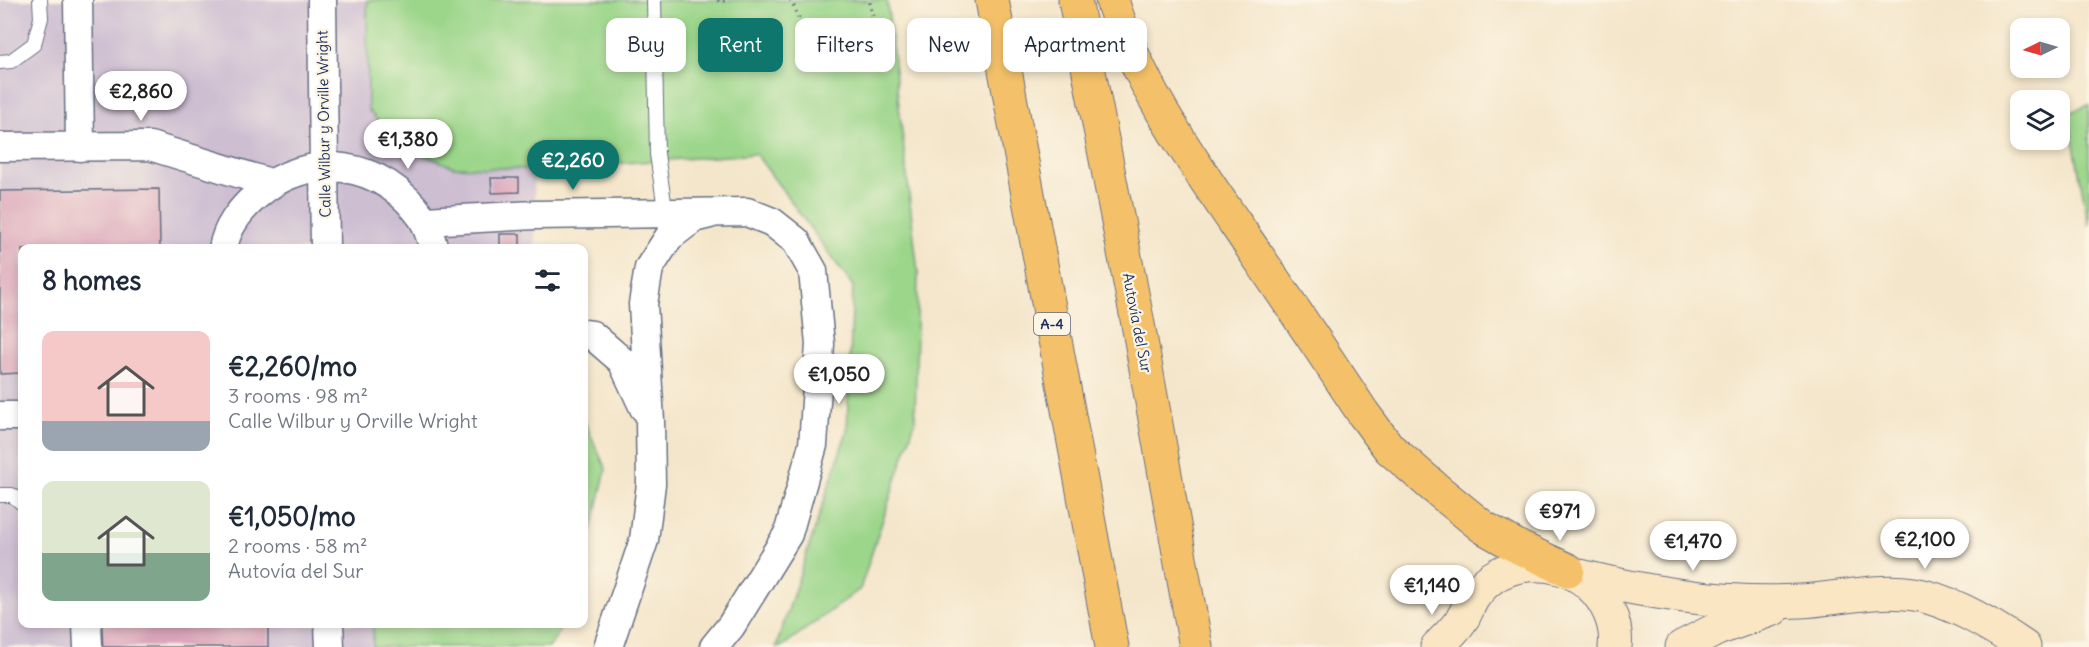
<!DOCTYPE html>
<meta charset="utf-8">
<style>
body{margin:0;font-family:Delius,sans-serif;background:#f6f6f7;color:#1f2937;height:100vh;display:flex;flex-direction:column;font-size:22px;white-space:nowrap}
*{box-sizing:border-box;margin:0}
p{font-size:20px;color:#747a83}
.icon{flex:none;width:33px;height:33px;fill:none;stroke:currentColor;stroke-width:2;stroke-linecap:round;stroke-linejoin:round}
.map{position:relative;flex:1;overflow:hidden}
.details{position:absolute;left:18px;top:244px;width:570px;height:384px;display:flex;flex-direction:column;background:#fff;border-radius:12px;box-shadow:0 3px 9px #0003}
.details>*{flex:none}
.top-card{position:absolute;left:606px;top:18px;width:570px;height:54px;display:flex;gap:12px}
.needle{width:39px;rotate:265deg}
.fabs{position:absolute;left:2010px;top:18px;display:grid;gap:12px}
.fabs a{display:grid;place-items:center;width:60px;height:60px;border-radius:12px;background:#fff;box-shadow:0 3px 9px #0003;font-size:30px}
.price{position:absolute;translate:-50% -51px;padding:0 14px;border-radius:21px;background:#fff;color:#222;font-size:20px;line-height:39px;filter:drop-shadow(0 2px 3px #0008)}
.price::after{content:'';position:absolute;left:50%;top:36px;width:18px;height:14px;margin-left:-9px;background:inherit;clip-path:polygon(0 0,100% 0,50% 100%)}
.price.on{background:#0f766e;color:#fff}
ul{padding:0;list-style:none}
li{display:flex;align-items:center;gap:18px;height:150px;padding:0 24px}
li span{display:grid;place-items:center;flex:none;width:168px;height:120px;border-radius:12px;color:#555}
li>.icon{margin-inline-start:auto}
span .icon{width:72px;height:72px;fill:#fffc;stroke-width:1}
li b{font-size:26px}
h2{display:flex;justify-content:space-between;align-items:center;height:72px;padding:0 24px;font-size:26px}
.tag{padding:0 21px;border-radius:12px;background:#fff;box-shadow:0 3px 9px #0003;font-size:21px;line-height:54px}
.tag.on{background:#0f766e;color:#fff}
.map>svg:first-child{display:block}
.industrial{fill:#cdbed2}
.green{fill:#9bd68a;stroke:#5b8274;stroke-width:1.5}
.building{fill:#daa5ba}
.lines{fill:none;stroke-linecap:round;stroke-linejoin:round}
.lane-casing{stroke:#676f84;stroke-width:16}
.street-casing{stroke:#676f84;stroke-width:31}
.secondary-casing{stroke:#676f84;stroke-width:35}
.highway-casing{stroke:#676f84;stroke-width:35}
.path{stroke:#676f84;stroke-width:4;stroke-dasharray:1.5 4.5;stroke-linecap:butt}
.lane{stroke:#fff;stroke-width:14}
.street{stroke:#fff;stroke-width:28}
.secondary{stroke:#fbe6c3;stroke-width:33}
.highway{stroke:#f4c16a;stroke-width:33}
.labels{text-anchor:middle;stroke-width:4.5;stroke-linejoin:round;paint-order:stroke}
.shield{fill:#fcf5e5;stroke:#5e6a86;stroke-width:1.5}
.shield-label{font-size:14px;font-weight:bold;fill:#1b2f5e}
.street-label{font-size:15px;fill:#1b2f5e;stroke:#fcf5e5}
</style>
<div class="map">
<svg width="2089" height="647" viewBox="0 0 2089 647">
<rect width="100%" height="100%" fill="#fcf5e5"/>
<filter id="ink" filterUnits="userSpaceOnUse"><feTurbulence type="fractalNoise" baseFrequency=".0167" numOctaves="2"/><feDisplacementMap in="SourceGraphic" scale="12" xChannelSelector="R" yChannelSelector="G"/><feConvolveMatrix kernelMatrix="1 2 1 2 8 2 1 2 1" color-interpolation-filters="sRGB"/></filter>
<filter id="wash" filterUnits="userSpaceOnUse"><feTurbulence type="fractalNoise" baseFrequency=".008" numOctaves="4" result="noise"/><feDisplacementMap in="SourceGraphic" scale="24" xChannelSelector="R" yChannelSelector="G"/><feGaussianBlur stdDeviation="1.35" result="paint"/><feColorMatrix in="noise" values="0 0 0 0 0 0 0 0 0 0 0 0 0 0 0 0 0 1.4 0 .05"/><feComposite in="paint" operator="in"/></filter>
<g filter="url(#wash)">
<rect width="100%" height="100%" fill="#f4e6cb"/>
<path class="industrial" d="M0 0H367L368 110 403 147 454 167 534 169 535 249H22V624H373V647H0Z"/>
<path class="green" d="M367 0H887L918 273 915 422 860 589 781 647H776L847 431 853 286 756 154 534 169 454 167 403 147 368 110Z
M2089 105V226L2068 113Z
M584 421 606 469 584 564Z
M373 624H563L550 647H373Z"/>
<g id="blocks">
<path class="building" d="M491 178H519V192L492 193Z
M159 189 160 249H22V373L0 374V191Z
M500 234H520V248H500Z
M101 624H268V647H102Z"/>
</g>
</g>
<g filter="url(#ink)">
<use href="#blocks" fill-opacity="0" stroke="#676f84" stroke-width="1.5"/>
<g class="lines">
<defs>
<path id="lane" d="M654 0 657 154 666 216
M0 62 11 61 34 44 41 18 40 0
M0 495H12L22 503"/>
<path id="street" d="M78 0 80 147
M322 0 325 249
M0 147 150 146 270 183
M424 221 535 215 747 212 772 222 796 241 813 271 820 344 813 445 788 534 731 626 714 647
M223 249C226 228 241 209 256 196 308 149 384 161 423 219 428 228 431 239 434 249
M584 334 592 335 622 361 644 408
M0 416H22
M87 624 88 647
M329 624 330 647
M608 647 644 540 651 484 650 421 643 304 649 268 669 237 694 218 710 214"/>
<path id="secondary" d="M1580 576C1652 594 1727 605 1801 601 1838 599 1877 588 1914 594 1950 600 1995 627 2024 647
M1437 647C1447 637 1457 628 1464 616 1468 609 1470 601 1475 595 1501 558 1557 555 1590 585 1606 600 1618 624 1615 647
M1682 647 1717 629 1773 609"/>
<path id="highway" d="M992 0 1112 647
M1075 0 1138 324 1196 647
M1112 0C1137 82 1187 153 1235 223 1278 286 1321 349 1363 413L1389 448 1435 488 1483 527 1520 548 1568 570"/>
</defs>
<use href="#lane" class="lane-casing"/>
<use href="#street" class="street-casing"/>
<use href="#secondary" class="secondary-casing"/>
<use href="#highway" class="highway-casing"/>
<path class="path" d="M718 0 721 2 726 0
M791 0C809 42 809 53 858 55L875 42 876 30 869 0"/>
<use href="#lane" class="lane"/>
<use href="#street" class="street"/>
<use href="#secondary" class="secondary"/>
<use href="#highway" class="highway"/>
</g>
</g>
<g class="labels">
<rect class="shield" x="1034" y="313" width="36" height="22" rx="4.5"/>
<g class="shield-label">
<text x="1052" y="329">A-4</text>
</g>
<g class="street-label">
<text transform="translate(324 124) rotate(-91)" y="5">Calle Wilbur y Orville Wright</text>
<text transform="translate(1137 323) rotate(79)" y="5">Autovía del Sur</text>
</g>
</g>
</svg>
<div class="fabs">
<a><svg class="needle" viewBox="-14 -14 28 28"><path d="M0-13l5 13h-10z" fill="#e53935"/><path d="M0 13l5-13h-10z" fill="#747a83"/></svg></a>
<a><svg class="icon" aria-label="layers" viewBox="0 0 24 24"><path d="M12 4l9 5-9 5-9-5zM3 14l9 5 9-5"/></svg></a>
</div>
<b class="price" style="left:141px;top:122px">€2,860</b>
<b class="price" style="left:408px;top:170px">€1,380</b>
<b class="price on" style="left:573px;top:191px">€2,260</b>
<b class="price" style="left:839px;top:405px">€1,050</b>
<b class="price" style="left:1560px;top:542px">€971</b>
<b class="price" style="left:1925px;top:570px">€2,100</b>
<b class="price" style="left:1693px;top:572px">€1,470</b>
<b class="price" style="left:1432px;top:616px">€1,140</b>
<div class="top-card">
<a class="tag">Buy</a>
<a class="tag on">Rent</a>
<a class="tag">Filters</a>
<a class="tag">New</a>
<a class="tag">Apartment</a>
</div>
<section class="details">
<h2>8 homes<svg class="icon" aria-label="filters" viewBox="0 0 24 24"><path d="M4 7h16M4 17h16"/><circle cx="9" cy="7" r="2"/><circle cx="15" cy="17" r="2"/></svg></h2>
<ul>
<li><span style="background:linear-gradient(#f6c9c9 75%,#9aa5b1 0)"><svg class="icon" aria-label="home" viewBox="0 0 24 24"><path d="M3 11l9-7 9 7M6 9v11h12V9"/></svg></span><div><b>€2,260/mo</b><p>3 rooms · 98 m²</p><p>Calle Wilbur y Orville Wright</p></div></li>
<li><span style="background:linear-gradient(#dfe7d0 60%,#7fa58c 0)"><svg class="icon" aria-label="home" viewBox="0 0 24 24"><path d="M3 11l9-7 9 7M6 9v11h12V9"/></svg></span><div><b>€1,050/mo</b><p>2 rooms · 58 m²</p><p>Autovía del Sur</p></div></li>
</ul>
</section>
</div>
